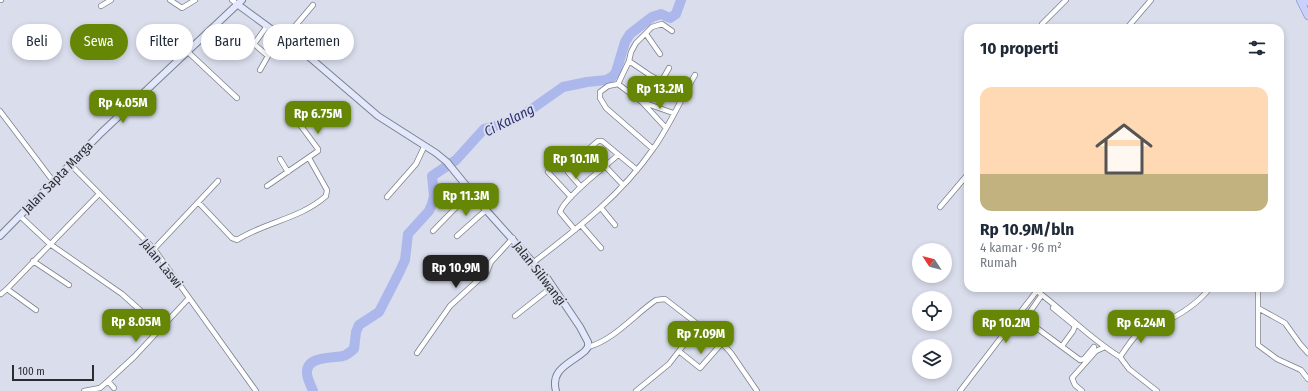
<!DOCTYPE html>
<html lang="id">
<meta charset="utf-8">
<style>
body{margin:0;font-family:"Fira Sans Condensed",sans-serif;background:#f6f6f7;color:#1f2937;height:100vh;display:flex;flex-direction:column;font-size:15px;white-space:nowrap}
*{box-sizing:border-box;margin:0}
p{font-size:13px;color:#747a83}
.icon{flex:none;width:22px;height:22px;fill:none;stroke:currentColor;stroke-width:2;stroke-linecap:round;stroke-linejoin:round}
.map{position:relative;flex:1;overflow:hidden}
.sheet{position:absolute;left:964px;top:24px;width:320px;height:268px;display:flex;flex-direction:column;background:#fff;border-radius:12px;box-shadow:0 2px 6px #0003}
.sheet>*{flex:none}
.top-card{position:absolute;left:12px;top:24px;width:380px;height:36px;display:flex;gap:8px}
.needle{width:26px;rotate:306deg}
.controls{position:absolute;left:912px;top:243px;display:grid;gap:8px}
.controls a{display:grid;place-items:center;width:40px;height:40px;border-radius:50%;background:#fff;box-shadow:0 2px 6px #0003;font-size:20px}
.scale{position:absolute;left:12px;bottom:10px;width:82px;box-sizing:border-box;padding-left:4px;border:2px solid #2a2c31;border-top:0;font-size:11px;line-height:14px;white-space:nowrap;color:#2a2c31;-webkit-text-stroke:3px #dadeec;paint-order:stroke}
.price{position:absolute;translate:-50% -34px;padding:0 9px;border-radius:8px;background:#658705;color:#fff;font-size:13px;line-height:26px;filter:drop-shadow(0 1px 2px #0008)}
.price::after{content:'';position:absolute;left:50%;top:24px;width:12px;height:9px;margin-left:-6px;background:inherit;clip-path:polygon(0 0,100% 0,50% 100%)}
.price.on{background:#222;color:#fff}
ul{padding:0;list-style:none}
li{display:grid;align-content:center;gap:8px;height:212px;padding:0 16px}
li span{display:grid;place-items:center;height:124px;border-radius:12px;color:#555}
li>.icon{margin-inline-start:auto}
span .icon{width:72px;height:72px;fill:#fffc;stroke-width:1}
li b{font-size:17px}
h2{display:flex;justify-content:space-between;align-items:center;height:48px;padding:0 16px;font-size:17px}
.pill{padding:0 14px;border-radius:18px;background:#fff;box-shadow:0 2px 6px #0003;font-size:14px;line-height:36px}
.pill.on{background:#658705;color:#fff}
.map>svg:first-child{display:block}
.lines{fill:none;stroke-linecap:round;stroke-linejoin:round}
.river{stroke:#acb7ec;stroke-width:10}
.street-casing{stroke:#7d808d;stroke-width:6}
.secondary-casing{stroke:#7d808d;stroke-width:8}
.primary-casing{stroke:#7982b2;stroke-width:8}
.street{stroke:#fff;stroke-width:4.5}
.secondary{stroke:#e3e8fd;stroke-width:6}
.primary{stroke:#c8d0fb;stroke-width:7}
.labels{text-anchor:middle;stroke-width:4;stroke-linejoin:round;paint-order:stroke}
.street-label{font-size:13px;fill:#2a2c31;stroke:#dadeec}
.water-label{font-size:14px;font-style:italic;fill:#2c3270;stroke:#dadeec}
</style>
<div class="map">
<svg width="1308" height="391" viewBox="0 0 1308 391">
<rect width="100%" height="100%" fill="#dadeec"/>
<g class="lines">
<path class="river" d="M313 391C311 385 307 379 307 373 306 356 333 358 343 356 347 355 350 352 354 349L356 332 359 325 379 312 400 271 405 260 408 234 429 211 432 204 434 196 432 176 456 160 484 129 507 123 529 111 563 87 587 82 606 80 612 77 616 72 625 42 630 34 652 17 661 14 670 18 676 14 681 0"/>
<defs>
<path id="street" d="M0 0H1
M170 0 182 8 195 0
M232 0 237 4
M101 6 111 0
M1042 24 1066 0
M1127 28 1151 0
M646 34 660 54
M285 38 313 5
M188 52 237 98
M629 61 631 52 636 43 652 27 662 24 672 31
M260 70 268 56 254 44 267 26
M661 82 669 68
M618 84 642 102 666 128
M642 102 673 113
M0 111 53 181
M653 149 606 108 600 98V92L608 86 618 84 629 61 651 76 684 94
M280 159 288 172
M70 164 154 249 256 391
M605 166 618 155
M548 172 571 197
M267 186 318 151V149L298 122
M581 187 568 172V167L598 141H602L637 170
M387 197 416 164 424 147
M199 203 232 238 237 240C265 222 300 219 326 196L327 190 309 158
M940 207 968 174
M601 208 615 225
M20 216 50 244 122 294 160 328
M581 225 601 248
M575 230 560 212C564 199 595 175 605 166L623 185
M433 231 472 191
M457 236 486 210
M154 249 218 181
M33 261 69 285
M534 262C577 229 622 194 653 149 669 127 681 99 695 75
M1258 288V345L1277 359 1301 370 1308 379
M7 289 99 194
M1037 291C1065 312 1090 339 1120 357
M1 294 7 289 36 310
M1053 308 1075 326 1073 331 1062 346
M1258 308 1285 323 1300 344 1308 353
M515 316 553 286
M1015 320 1030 332 1038 329 1080 360 1084 359 1094 347
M1021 325 1041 296
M588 347C614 340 634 315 656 300L665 299 722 343 731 353 757 391
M680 352 700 368 722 343
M417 353 450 306 487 272 491 262 513 238
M108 381 114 388
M84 391 100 388 108 381 134 357 189 298
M636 391 669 364 699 325
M960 391 1039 288
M1082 391 1075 385 1072 378 1096 351 1105 347
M1157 391 1129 369 1120 357C1127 347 1136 332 1147 326 1151 324 1157 325 1162 323 1180 315 1198 303 1210 288"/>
<path id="secondary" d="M237 4 308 56 378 116 436 153 447 162 486 210 547 278 580 327 588 342V347L585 351C570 364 550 369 556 391
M0 236 101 133 242 0"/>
<path id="primary" d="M1300 0 1308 16
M1307 0 1308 2"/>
</defs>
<use href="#street" class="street-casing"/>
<use href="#secondary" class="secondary-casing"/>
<use href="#primary" class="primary-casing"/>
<use href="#street" class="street"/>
<use href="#secondary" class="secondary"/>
<use href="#primary" class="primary"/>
</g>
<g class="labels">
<g class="street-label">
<text transform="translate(57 177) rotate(-46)" y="5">Jalan Sapta Marga</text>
<text transform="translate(162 263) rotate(51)" y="5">Jalan Laswi</text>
<text transform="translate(540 273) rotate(52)" y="5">Jalan Siliwangi</text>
</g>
<g class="water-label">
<text transform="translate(509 120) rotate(-27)" y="5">Ci Kalang</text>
</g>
</g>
</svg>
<div class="controls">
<a><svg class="needle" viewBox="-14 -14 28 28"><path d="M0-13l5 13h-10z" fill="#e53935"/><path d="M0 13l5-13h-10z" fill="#747a83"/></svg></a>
<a><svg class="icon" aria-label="locate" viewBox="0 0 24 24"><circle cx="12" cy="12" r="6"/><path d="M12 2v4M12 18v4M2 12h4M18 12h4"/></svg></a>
<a><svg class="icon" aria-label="layers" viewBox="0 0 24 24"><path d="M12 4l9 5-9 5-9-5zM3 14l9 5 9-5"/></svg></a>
</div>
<div class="scale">100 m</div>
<b class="price" style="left:660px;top:110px">Rp 13.2M</b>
<b class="price" style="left:123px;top:124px">Rp 4.05M</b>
<b class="price" style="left:318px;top:135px">Rp 6.75M</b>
<b class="price" style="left:576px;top:180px">Rp 10.1M</b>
<b class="price" style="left:466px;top:217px">Rp 11.3M</b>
<b class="price on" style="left:456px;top:289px">Rp 10.9M</b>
<b class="price" style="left:136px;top:343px">Rp 8.05M</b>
<b class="price" style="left:1006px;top:344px">Rp 10.2M</b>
<b class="price" style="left:1141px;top:344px">Rp 6.24M</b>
<b class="price" style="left:701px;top:355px">Rp 7.09M</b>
<div class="top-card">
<a class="pill">Beli</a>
<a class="pill on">Sewa</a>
<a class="pill">Filter</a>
<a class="pill">Baru</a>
<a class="pill">Apartemen</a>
</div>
<section class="sheet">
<h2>10 properti<svg class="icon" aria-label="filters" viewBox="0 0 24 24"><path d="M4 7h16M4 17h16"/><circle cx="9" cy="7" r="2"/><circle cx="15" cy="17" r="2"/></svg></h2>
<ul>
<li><span style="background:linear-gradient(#ffd9b3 70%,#c2b280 0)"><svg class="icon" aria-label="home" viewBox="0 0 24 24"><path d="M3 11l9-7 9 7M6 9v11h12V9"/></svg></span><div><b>Rp 10.9M/bln</b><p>4 kamar · 96 m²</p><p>Rumah</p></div></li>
</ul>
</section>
</div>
